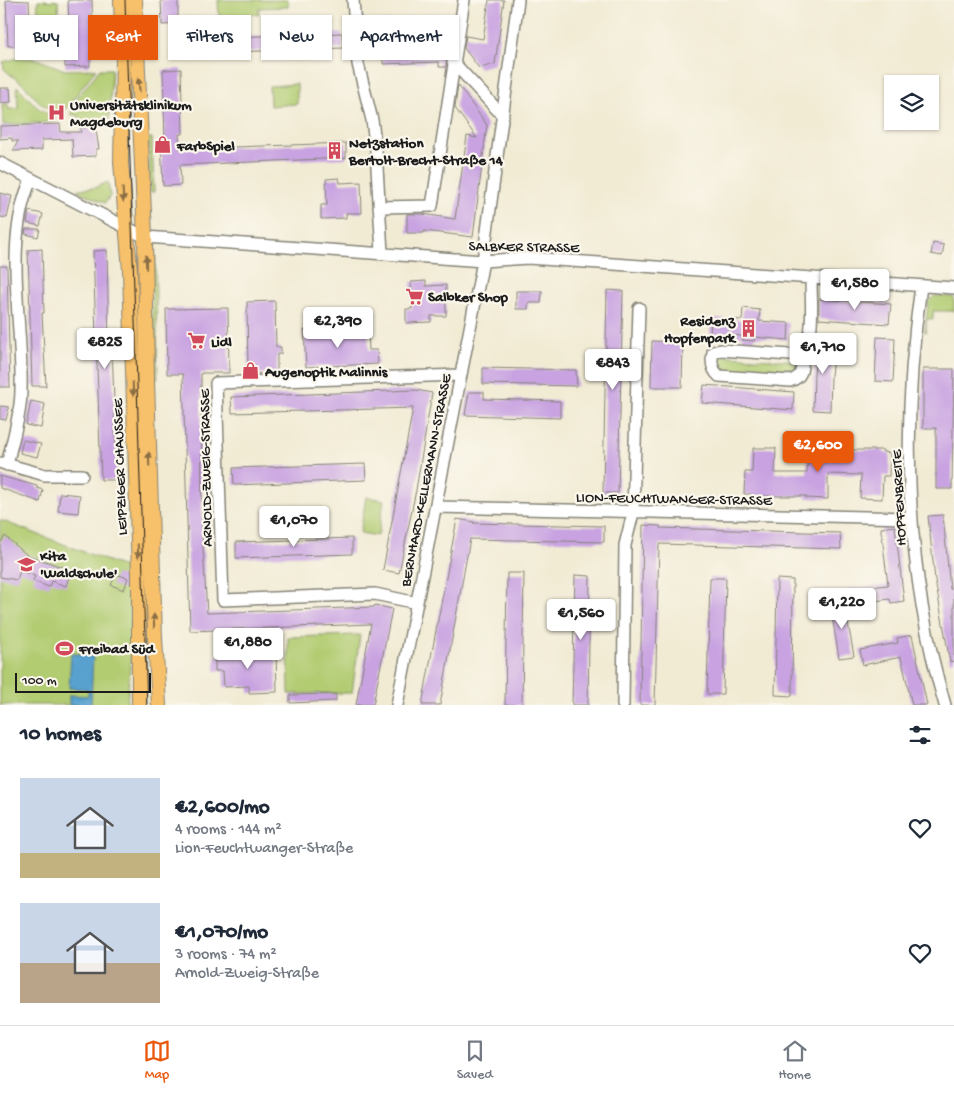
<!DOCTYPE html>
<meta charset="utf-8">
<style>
body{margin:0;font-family:"Gochi Hand",sans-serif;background:#f2f2f3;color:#1f2937;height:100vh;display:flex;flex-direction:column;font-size:19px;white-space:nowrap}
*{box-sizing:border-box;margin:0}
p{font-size:16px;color:#747a83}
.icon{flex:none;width:28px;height:28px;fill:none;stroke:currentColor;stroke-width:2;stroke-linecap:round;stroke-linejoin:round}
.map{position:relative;height:705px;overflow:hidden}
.sheet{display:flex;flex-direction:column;background:#fff;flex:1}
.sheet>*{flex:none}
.hud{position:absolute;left:15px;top:15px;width:500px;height:45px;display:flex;gap:10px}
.buttons{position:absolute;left:884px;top:75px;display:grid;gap:10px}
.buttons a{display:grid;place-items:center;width:55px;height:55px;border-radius:0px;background:#fff;box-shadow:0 1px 4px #0004;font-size:25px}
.scale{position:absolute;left:15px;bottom:12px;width:136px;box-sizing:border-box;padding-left:5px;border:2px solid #1c1c1c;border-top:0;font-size:14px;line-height:18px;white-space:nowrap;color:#1c1c1c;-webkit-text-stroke:4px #fbf7ec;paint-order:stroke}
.price{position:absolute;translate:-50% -42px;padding:0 11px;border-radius:5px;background:#fff;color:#222;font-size:16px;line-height:32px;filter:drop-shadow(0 1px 2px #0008)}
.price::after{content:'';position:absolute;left:50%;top:30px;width:15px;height:11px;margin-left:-8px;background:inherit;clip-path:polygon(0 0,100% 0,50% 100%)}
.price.on{background:#ea580c;color:#fff}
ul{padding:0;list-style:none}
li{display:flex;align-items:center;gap:15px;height:125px;padding:0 20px}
li span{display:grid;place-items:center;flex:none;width:140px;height:100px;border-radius:0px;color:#555}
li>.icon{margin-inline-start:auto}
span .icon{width:60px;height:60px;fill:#fffc;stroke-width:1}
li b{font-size:21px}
h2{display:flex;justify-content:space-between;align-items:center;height:60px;padding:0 20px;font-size:21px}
.tag{padding:0 18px;border-radius:0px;background:#fff;box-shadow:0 1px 4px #0004;font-size:18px;line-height:45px}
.tag.on{background:#ea580c;color:#fff}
.dock{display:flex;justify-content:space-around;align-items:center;height:70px;border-top:1px solid #e0e1e3;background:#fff;font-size:14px;color:#747a83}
.dock a{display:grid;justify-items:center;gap:2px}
.dock .on{color:#ea580c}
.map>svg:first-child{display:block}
.green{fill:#b2cc72;stroke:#677447}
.water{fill:#59a1cf;stroke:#3a5e76}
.building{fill:#c8a2e1;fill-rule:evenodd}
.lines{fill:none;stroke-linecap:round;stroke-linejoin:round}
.minor-casing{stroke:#868478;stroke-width:14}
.major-casing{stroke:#868478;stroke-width:16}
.minor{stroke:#fff;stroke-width:11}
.major{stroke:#f7c06b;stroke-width:14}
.tram{stroke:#1c1c1c;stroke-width:1}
.oneway{fill:#8a6e44}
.labels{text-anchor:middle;stroke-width:4.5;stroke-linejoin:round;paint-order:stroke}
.poi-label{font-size:15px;font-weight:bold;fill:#1c1c1c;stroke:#fbf7ec;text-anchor:start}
.street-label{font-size:15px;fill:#1c1c1c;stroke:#fbf7ec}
</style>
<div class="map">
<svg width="954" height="705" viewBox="0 0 954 705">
<rect width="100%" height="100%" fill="#fbf7ec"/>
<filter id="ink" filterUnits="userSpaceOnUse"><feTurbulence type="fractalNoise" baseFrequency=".02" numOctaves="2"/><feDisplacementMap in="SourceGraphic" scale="10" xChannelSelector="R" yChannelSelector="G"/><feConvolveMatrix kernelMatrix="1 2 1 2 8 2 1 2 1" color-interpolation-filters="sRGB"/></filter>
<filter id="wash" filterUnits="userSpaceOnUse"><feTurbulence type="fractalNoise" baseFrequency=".0096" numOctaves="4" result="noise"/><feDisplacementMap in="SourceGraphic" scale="20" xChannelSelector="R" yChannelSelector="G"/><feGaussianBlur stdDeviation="1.12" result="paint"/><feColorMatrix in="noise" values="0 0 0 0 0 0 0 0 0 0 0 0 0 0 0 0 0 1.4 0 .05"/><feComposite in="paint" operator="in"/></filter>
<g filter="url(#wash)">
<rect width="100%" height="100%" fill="#f1ebd4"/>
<path class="green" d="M38 0 58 1 59 26 55 31H41L37 28Z
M218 0H288V7L259 8V14L219 17Z
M19 58 37 59 65 70 96 69 64 111C42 111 37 98 23 84 17 79 10 75 4 69L3 62Z
M100 69H112L109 125H80V117L71 114 73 103Z
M297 84V104L270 106 269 86Z
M17 86 38 108 54 117V122L3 125 2 104H8V109H18Z
M148 138H152L154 192H150Z
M108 182 110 196 105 203 78 191V189L94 188Z
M152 254 155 258 158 379H152Z
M934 296 954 297V311H933V319H926V332H925L928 302Z
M717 355 795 361 797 371 790 376 721 371 714 359Z
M366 497 384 500 378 536 360 533Z
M0 520 129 569 131 655 127 705H0Z
M360 635 352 693 289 694 288 637Z"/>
<path class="water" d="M71 654H93L91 705H69V695L88 696V689L69 688Z"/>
<g id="blocks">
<path class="building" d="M6 0 29 1 30 26H23L24 45 8 46Z
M68 0H92L93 57 90 58V66L65 67V50H77L76 24H69Z
M161 0H178V24L162 25Z
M489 0H504L495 64 479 68 464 48 466 36 483 39Z
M438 19 439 35H427V51L447 52 446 67H439V62L383 64V52H391V36L381 37V21ZM400 36H419V51H400Z
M342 33 343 48 177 54 176 39Z
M181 69 183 134H179L180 149 346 143V158L180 165 181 185 163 186 161 141H165L163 70Z
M458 85 487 125 473 237 424 231V233H407V214H423L455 219 467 136 477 138 455 108Z
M0 88H10L11 102 0 103Z
M60 124 61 132H81V128L92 127 96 130 99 149H96V156L73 157 72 139 42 140V150L13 151 18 141H12V138L0 139V126Z
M339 178 340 183 361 182 362 213H346V218L321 219V205H327L326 179Z
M0 193 12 196 7 218 0 217Z
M29 211 43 214 40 226 27 223Z
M26 229H40L38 237 25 234Z
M933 243 944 245 942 256 931 254Z
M42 249 44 313H42L46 386H32L28 250Z
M107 250 109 347H112L117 480H101L93 251Z
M0 266H7L10 387H0Z
M426 281V286L446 285V316H431V322L406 323V309H412L411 282Z
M607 290 623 291 618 493H603Z
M516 291H542L541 303H528V309H516Z
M819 299 891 304 889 324 819 319Z
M275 301 276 347H281V354H277V373L248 374 247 302Z
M228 308 229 373H201L202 531 207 613 374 607 375 605 392 609 373 705H356L371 624 190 631 183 374H167L166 309Z
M743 308 760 310 759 321 789 323 788 340 755 337 754 341 742 340V336L710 334 711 318 742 320Z
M304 330H327V334L368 332 369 350H377L378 364 306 367Z
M877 337 895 338 893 382 875 381Z
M818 338 835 340 831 375 830 411 813 410 814 374Z
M652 341 683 342 682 387H651Z
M483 368 576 370 577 386 483 384Z
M923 369H954L952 489H936V428H923Z
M704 385 794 392 793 410 702 403Z
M416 390 432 393 416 490 399 573 383 570 413 408 232 413 231 397Z
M469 392H484V399L560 401V418L465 415Z
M31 401 45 404 41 428 26 425Z
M0 406 9 407 6 420 0 419Z
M23 440 41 444 37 457 20 453Z
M753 448H776L775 473H807L808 450H883V452L890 453 889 476H883L882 499 860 498 861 475 828 474V499L806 498V496H751V494H744L745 472H752Z
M365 464 366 480 234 485 233 468Z
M0 476 37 486V488L43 490 40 502 0 488Z
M60 493 80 495 78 513 58 511Z
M943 515 950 589H954V661L950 662 935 580 928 516Z
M457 519 474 522 473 523 604 526V542L470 539 440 705H422Z
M643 525 660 526V528L840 533 841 549 659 544 655 705H640Z
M895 526 904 601 891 603 890 599 851 604 849 589 888 585 881 528Z
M5 536 27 555 71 570 66 586 51 581 49 587 33 581 35 576 20 571 17 580 0 577V543Z
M352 538V554L236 558V542Z
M507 573H524L522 705H505Z
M116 574 128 578 124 590 111 585Z
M575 575 590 576 588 705H572Z
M710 578H726L723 694H707Z
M777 579 793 580 792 696 775 695Z
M844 601 854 656 839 658 830 604Z
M912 635 927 705H912L901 657 863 665 860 650 898 643 897 638Z
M223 645H234V649H251V655L276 654 277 692 249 693V686L224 687 223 671H215V656H223Z
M336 694V701L290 703V695Z"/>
</g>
</g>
<g filter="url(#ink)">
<use href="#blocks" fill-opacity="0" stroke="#868478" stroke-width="1"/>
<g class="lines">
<defs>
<path id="minor" d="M353 0 358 64 372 120 376 150 382 253
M453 62 503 116
M0 163 145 237 483 261 528 258 954 288
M379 207 432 206 464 0
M921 286C901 424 905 571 945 705
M803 356 721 350 713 352C711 361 711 369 719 376L790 381C807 376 800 362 804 348 805 343 810 339 810 334 813 316 811 296 811 278
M2 463 45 475H82
M7 465C12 441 21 415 21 390 23 324 3 241 31 180
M436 507 911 518
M417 603 375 594 223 600 216 383 460 375
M397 705 483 261 518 0
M623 705 625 545 633 513 639 308"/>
<path id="major" d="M121 0 123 58 121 162 130 270 139 575V705
M135 0 145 237 147 380 155 638 159 705"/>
</defs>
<use href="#minor" class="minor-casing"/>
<use href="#major" class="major-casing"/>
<use href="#minor" class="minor"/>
<use href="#major" class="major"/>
<path class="tram" d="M125 0 147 705"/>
</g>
<defs><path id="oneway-solid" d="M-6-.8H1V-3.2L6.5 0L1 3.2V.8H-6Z" transform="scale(1.25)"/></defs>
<g class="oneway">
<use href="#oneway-solid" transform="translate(139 85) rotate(-96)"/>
<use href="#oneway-solid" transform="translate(123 195) rotate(87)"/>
<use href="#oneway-solid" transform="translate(146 262) rotate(-91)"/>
<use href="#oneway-solid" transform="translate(133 389) rotate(88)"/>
<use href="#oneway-solid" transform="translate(149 459) rotate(-92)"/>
<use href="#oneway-solid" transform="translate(138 551) rotate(88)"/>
<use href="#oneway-solid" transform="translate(154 621) rotate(-91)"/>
</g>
</g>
<defs>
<symbol id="hospital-bare" viewBox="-9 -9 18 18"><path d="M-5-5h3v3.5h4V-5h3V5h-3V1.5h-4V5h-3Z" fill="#d1495b" stroke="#fbf7ec" stroke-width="2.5" paint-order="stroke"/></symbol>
<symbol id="shop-bare" viewBox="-9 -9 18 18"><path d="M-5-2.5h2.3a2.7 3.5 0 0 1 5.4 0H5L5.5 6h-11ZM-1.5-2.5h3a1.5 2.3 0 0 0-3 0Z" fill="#d1495b" stroke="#fbf7ec" stroke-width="2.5" paint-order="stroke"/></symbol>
<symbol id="building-bare" viewBox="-9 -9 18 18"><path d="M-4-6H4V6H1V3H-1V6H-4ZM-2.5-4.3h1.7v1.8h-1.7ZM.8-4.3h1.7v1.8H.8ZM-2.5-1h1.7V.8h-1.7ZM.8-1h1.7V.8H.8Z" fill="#d1495b" stroke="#fbf7ec" stroke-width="2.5" paint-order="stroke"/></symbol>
<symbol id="supermarket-bare" viewBox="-9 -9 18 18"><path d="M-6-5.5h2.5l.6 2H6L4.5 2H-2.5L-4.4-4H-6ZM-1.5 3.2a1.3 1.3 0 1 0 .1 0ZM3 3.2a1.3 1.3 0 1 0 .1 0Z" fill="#d1495b" stroke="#fbf7ec" stroke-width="2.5" paint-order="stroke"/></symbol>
<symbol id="school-bare" viewBox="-9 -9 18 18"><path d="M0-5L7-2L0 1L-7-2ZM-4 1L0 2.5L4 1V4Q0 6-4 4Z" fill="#d1495b" stroke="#fbf7ec" stroke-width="2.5" paint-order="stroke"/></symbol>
<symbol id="stadium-bare" viewBox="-9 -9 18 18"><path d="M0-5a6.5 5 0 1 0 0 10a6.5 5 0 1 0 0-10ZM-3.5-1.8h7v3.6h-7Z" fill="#d1495b" stroke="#fbf7ec" stroke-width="2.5" paint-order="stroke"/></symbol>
</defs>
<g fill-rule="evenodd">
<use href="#hospital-bare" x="44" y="100" width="25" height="25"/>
<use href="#shop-bare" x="150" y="132" width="25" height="25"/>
<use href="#building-bare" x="322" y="138" width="25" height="25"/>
<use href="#supermarket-bare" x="402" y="284" width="25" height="25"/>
<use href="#building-bare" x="736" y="316" width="25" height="25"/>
<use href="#supermarket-bare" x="184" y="328" width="25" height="25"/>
<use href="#shop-bare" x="238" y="358" width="25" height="25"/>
<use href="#school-bare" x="14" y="552" width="25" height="25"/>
<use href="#stadium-bare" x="52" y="636" width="25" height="25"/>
</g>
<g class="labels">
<g class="poi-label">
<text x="70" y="109">Universitätsklinikum<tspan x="70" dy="17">Magdeburg</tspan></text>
<text x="349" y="147">Netzstation<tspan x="349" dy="17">Bertolt-Brecht-Straße 14</tspan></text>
<text x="177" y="150">FarbSpiel</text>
<text x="428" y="301">Salbker Shop</text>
<text x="735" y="325" text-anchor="end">Residenz<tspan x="735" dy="17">Hopfenpark</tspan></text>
<text x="211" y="346">Lidl</text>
<text x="265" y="376">Augenoptik Malinnis</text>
<text x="40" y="560">Kita<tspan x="40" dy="17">'Waldschule'</tspan></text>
<text x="79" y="653">Freibad Süd</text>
</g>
<g class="street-label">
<text transform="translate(524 246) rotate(1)" y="5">SALBKER STRASSE</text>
<text transform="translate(119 467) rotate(-92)" y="5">LEIPZIGER CHAUSSEE</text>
<text transform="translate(205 468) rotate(-91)" y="5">ARNOLD-ZWEIG-STRASSE</text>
<text transform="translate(425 480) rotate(-79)" y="5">BERNHARD-KELLERMANN-STRASSE</text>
<text transform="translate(674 498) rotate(1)" y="5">LION-FEUCHTWANGER-STRASSE</text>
<text transform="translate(898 498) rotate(-93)" y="5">HOPFENBREITE</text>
</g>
</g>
</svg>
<div class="buttons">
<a><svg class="icon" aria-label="layers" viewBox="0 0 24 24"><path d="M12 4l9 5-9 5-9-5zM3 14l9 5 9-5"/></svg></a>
</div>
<div class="scale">100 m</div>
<b class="price" style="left:855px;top:311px">€1,580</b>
<b class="price" style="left:338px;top:349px">€2,390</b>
<b class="price" style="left:105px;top:370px">€825</b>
<b class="price" style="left:823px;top:375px">€1,710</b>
<b class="price" style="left:613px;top:391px">€843</b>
<b class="price on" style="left:818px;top:473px">€2,600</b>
<b class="price" style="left:294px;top:548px">€1,070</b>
<b class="price" style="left:842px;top:630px">€1,220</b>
<b class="price" style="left:581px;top:641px">€1,560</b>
<b class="price" style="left:248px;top:670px">€1,880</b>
<div class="hud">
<a class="tag">Buy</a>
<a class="tag on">Rent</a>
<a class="tag">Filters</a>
<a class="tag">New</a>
<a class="tag">Apartment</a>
</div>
</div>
<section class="sheet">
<h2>10 homes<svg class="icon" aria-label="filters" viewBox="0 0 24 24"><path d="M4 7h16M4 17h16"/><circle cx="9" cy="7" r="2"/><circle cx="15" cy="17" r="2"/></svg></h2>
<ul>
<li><span style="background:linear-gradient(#c9d6e8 75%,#c2b280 0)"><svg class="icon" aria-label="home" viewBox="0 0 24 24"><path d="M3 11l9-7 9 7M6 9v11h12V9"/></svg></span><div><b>€2,600/mo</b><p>4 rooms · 144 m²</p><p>Lion-Feuchtwanger-Straße</p></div><svg class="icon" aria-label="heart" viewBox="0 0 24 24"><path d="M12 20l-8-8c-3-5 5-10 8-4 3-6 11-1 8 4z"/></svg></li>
<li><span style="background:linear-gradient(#c9d6e8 60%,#b9a48a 0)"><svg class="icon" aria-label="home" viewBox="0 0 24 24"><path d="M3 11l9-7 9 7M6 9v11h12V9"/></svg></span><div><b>€1,070/mo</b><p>3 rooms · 74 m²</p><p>Arnold-Zweig-Straße</p></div><svg class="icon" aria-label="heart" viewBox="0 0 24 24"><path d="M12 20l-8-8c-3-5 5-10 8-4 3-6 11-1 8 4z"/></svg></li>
</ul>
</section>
<nav class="dock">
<a class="on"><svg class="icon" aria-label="map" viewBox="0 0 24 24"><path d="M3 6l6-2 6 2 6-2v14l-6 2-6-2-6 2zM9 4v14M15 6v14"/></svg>Map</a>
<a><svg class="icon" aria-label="saved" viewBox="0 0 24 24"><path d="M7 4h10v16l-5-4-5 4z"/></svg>Saved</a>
<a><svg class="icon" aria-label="home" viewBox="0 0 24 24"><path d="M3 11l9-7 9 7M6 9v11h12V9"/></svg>Home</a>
</nav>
